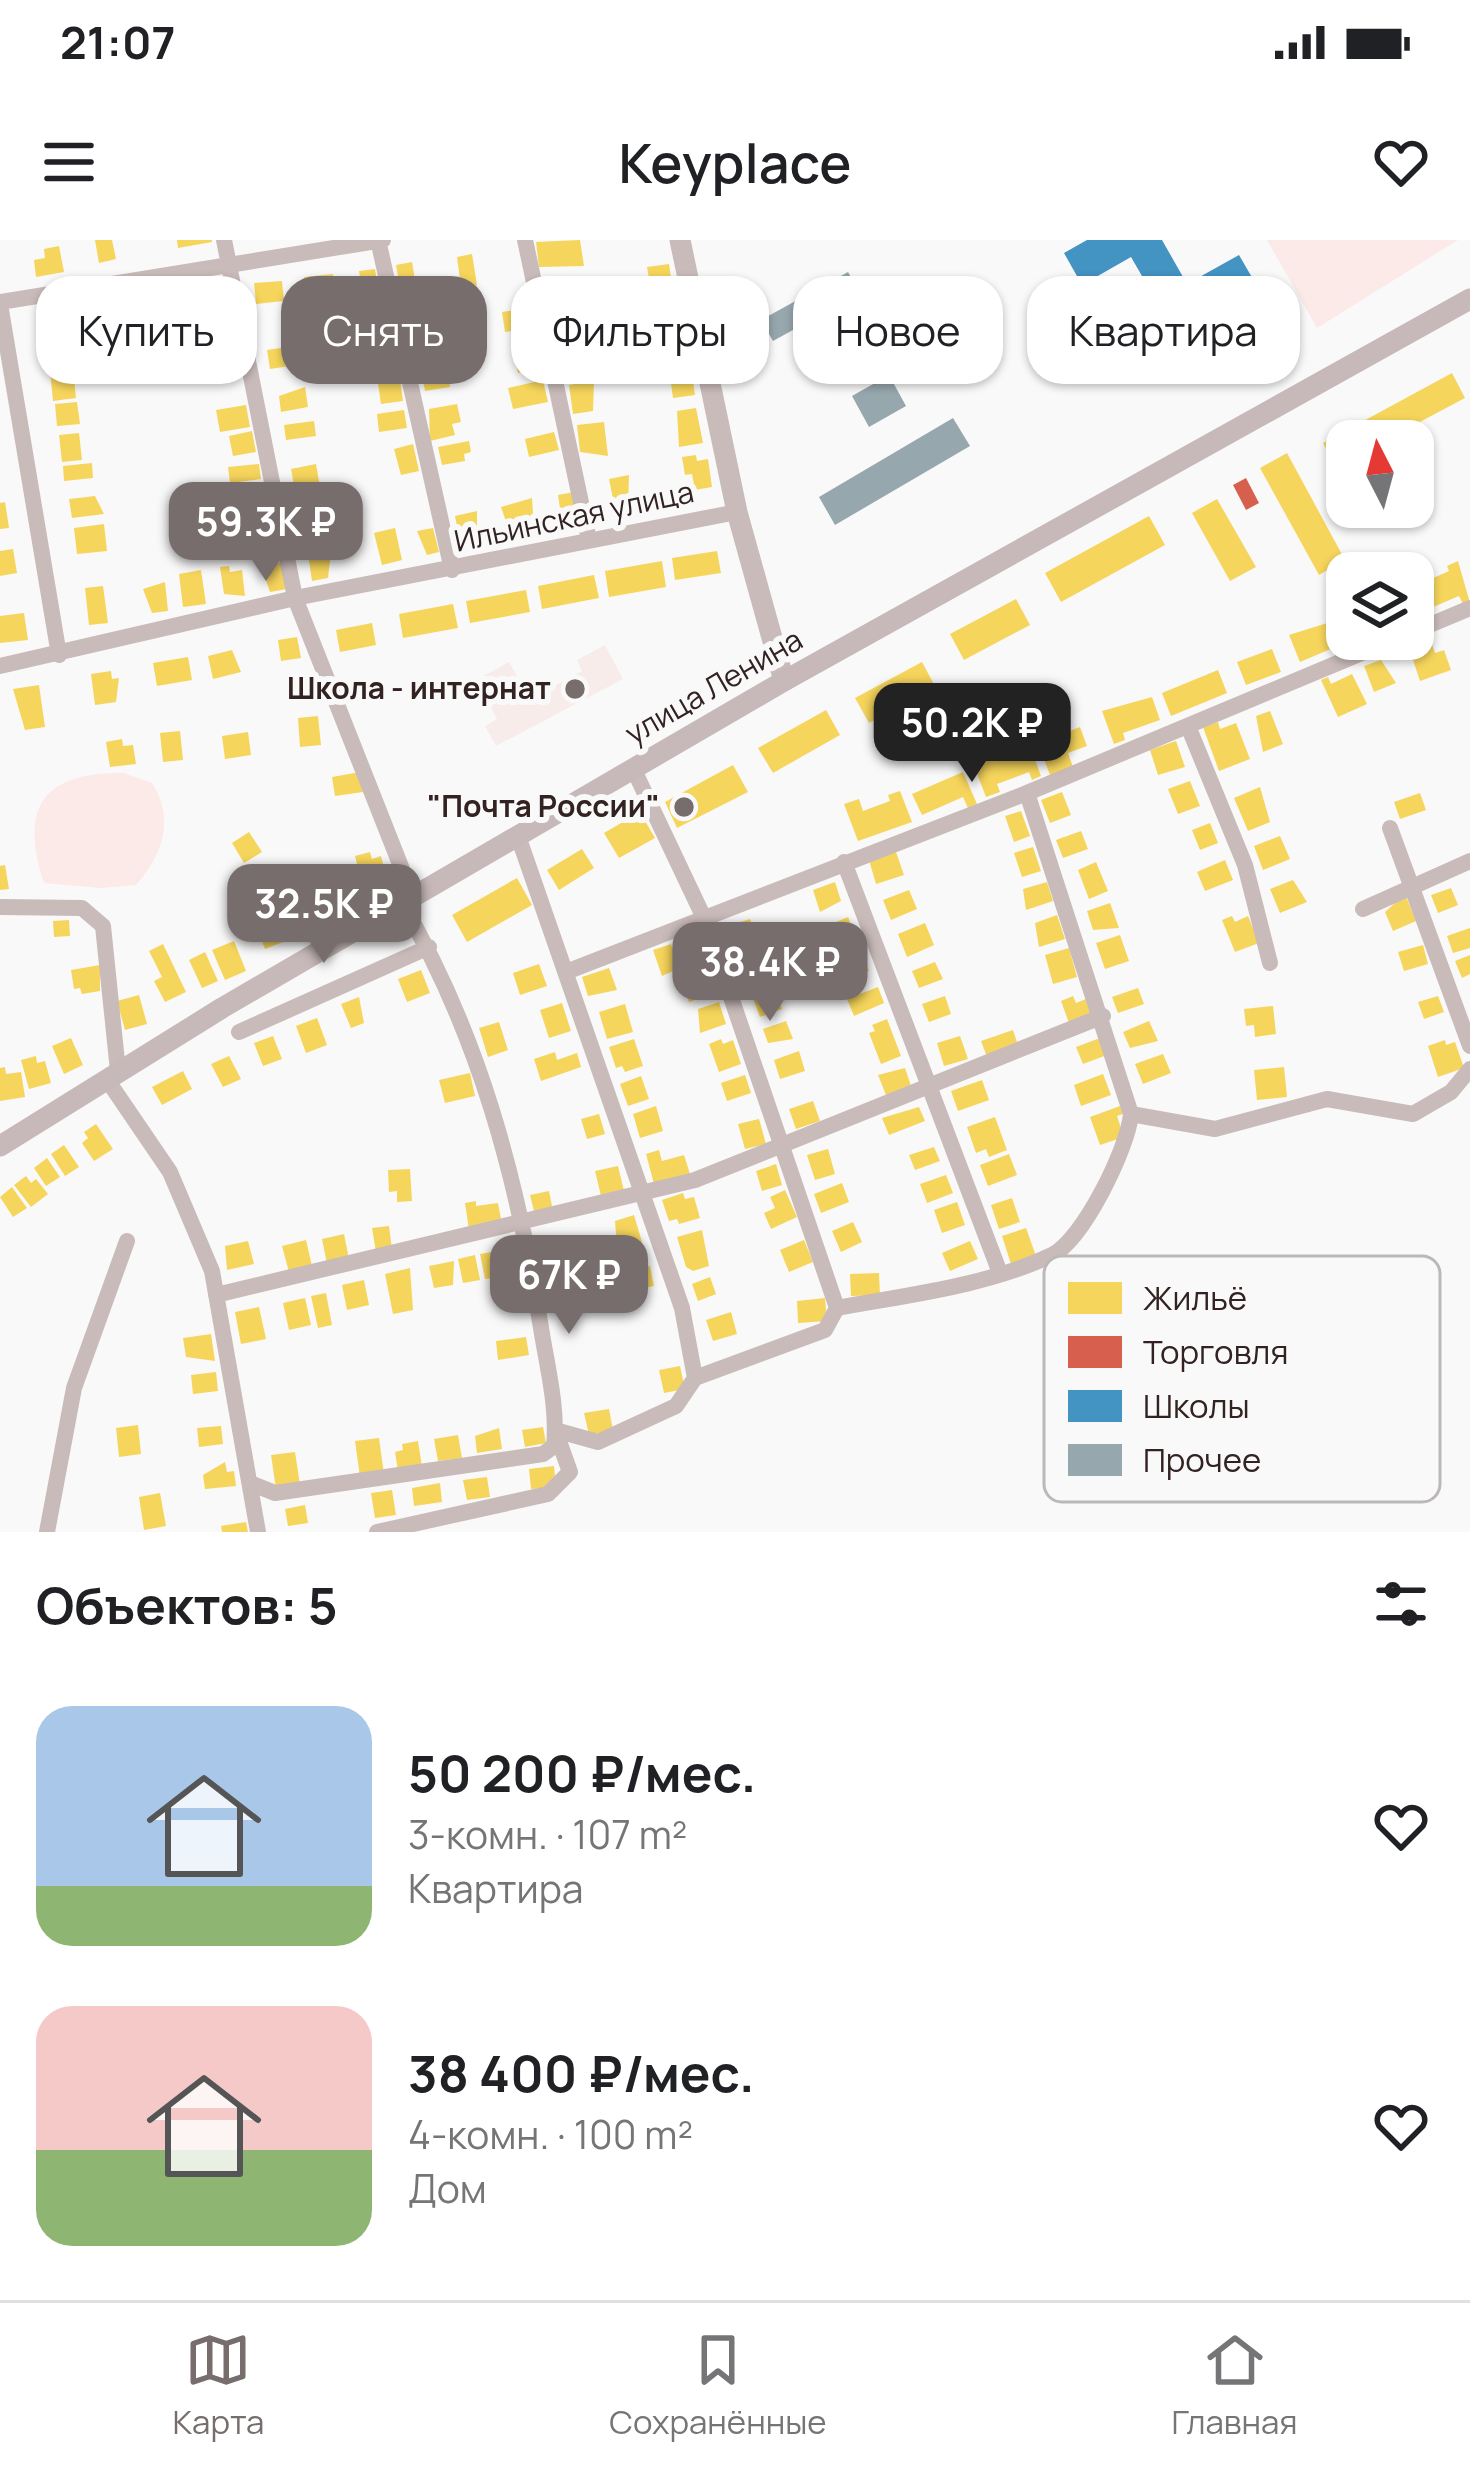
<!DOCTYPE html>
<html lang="ru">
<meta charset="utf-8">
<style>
body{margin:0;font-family:Manrope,sans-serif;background:#f6f6f6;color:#202124;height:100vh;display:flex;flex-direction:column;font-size:45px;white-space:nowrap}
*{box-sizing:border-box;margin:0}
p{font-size:39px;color:#757577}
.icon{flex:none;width:66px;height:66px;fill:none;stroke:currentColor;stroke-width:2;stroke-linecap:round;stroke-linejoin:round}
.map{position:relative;height:1292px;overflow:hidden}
.panel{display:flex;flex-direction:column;background:#fff;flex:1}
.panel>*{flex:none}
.guide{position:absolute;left:36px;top:36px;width:1398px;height:108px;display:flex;gap:24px}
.needle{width:78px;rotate:354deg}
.buttons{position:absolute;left:1326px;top:180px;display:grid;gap:24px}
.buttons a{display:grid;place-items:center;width:108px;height:108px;border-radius:24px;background:#fff;box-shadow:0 3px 9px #0004;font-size:60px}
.price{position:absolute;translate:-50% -102px;padding:0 27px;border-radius:24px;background:#786d6d;color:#fff;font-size:39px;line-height:78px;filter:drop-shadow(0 3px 6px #0008)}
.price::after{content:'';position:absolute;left:50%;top:72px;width:36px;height:27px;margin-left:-18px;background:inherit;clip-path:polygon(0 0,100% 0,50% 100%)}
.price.on{background:#222;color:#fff}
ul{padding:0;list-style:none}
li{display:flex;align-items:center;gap:36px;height:300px;padding:0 36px}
li span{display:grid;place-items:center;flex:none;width:336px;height:240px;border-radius:36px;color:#555}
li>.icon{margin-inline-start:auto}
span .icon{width:144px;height:144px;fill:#fffc;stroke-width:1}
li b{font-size:51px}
h2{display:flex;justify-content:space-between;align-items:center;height:144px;padding:0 36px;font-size:51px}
.pill{padding:0 42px;border-radius:36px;background:#fff;box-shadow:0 3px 9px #0004;font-size:42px;line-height:108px}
.pill.on{background:#786d6d;color:#fff}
.status{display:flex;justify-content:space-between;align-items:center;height:84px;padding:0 60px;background:#fff;direction:ltr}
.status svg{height:33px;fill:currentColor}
header{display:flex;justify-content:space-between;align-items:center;height:156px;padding:0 36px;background:#fff;font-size:54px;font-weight:600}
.menu{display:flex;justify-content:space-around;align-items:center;height:168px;border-top:3px solid #e0e0e0;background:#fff;font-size:33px;color:#757577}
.menu a{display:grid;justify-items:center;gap:6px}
.menu .on{color:#786d6d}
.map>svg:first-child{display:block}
.built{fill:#f8eceb}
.green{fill:#fbeae8}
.homes{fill:#f6d55c}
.shops{fill:#d6604d}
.schools{fill:#4393c3}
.building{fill:#97a7ae}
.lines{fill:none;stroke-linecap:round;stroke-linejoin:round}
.minor{stroke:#c9bbba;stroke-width:16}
.tertiary{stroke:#c9bbba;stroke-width:21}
.secondary{stroke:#c7b9b9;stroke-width:21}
.poi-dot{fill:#786d6d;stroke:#f9f9f9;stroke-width:4.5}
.labels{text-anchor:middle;stroke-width:12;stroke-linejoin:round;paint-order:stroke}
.street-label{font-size:30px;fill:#322222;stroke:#f9f9f9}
.poi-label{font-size:30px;font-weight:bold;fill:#322222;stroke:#f9f9f9;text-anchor:end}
.key{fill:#f9f9f9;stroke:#bdb8b8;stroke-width:3}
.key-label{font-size:33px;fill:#322222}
</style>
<div class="status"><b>21:07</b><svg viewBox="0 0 49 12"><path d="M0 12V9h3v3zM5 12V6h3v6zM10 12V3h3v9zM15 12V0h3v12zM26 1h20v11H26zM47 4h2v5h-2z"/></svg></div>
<header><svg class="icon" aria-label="menu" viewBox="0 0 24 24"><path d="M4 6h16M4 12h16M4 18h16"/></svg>Keyplace<svg class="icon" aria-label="heart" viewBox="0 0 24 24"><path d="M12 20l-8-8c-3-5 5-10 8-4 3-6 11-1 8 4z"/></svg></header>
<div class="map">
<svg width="1470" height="1292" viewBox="0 0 1470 1292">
<rect width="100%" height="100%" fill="#f9f9f9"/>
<path class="built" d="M605 405 623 439 496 506 485 486 497 479 476 440 509 422 530 459 582 431 577 420Z"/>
<path class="green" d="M1267 0H1458L1317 88Z
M124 533 152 543C175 579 163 615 136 645L100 648 44 643C19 568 42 532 124 533Z"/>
<path class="homes" d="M95 0H112L116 19 99 23Z
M177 0H212V2L178 8Z
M580 0 584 26 539 27 536 2Z
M59 6 64 32 36 37 34 20 45 18 44 9Z
M472 14 477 45 461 47 457 17Z
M412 22 416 46 400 48 396 25Z
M669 24 674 59 653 62 647 27Z
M375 29 379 54 363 56 359 31Z
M333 34 335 58 323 60 324 71 308 72 304 37Z
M282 41 284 61 256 64 254 43Z
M223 47 229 86 203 89 200 73 178 77 175 55Z
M586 59 588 72 581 73 584 92 555 97 551 70Z
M129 65 133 89 114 92V67Z
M529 68 532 88 505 92 502 72Z
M678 69 685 104 664 108 657 73Z
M454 80 459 103 418 105 414 88Z
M67 87 70 112 47 115 44 90Z
M389 92 391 110 384 111 385 118 364 120 362 95Z
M590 102 595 131 565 136 561 107Z
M294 106 297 125 270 129 267 110Z
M234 107 238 132 209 137 205 112Z
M536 112 540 128 518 133 514 116Z
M690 119 695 155 673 158 668 122Z
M73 129 76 158 53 161 50 131Z
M448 130 450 147 425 151 422 134Z
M1452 133 1465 158 1384 201H1347V221L1336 227 1323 203Z
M400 139 403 161 381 164 378 143Z
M543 140 548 162 513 169 508 148Z
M594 141 593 171 573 174 569 145Z
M305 147 308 167 281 172 279 156Z
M77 162 80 184 57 186 55 164Z
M457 164 461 182 452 184 455 195 430 201 429 169Z
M246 165 250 187 220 192 216 170Z
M696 168 703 203 679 207 677 171Z
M404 170 407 188 379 192 377 174Z
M314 181 316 196 286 200 284 185Z
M604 182 608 216 580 212 577 185Z
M252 191 256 212 233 216 229 196Z
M554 192 559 210 529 217 525 199Z
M79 193 82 220 62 222 59 195Z
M469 201 471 212 464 214 465 221 442 225 438 207Z
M413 204 419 231 401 235 394 209Z
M1287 213 1345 320 1319 335 1260 228Z
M696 215 697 221 708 219 712 247 695 250 692 234 685 235 682 217Z
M92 223 93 238 64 241 63 226Z
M259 224 261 239 230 243 228 227Z
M316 224 320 247 295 252 291 229Z
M629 235 628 266 615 269 609 239Z
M265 250 268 267 244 271 241 254Z
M574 252 579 278 562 281 558 255Z
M95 256 104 274 72 278 69 259Z
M532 258 534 289 510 293 501 267Z
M1217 259 1256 327 1230 341 1192 273Z
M5 262 9 288 0 289V263Z
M477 271V302L461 306 455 276Z
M1149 276 1165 305 1061 362 1045 333Z
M104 284 107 311 77 314 74 288Z
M395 288 402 320 382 325 374 293Z
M433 288 439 312 427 315 417 291Z
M13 309 17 333 0 336V311Z
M331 311 328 338 312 341 308 314Z
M717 311 721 333 675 340 672 318Z
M662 321 666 347 609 357 605 331Z
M1458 321 1470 363 1464 366 1459 356 1419 373 1413 347 1449 331 1447 326Z
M282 322 287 349 270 352 261 326Z
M229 326 230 332 242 330 245 356 224 354 220 327Z
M201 330 206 364 183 367 179 334Z
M594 335 599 358 542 369 538 346Z
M165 342 168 371 152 373 143 349Z
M103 346 108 383 89 385 85 348Z
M526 350 530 372 470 383 466 361Z
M1016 359 1030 385 964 420 950 394Z
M453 364 458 388 403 398 399 374Z
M24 373 28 400 0 403V376Z
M1340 379 1347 402 1300 422 1289 395Z
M372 383 376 405 340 412 336 390Z
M297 397 301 418 281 421 278 400Z
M1430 398 1435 413 1444 410 1451 430 1420 441 1408 405Z
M1272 409 1281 432 1246 445 1237 422Z
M232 410 241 432 213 439 208 416Z
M188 417 192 440 157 446 153 423Z
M1381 420 1396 443 1374 452 1364 426Z
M922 422 936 448 869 483 855 458Z
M1218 430 1227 453 1171 476 1162 453Z
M111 431 112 439 119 438 116 462 95 465 91 434Z
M1352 434 1367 464 1338 477 1321 440 1328 437 1331 444Z
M39 445 45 487 25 490 13 449Z
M1152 457 1160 480 1123 493 1125 500 1114 504 1102 471Z
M826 470 840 495 773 533 758 508Z
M1270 471 1283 504 1263 512 1256 476Z
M318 476 321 505 300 507 298 478Z
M1218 482 1220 489 1236 483 1250 519 1219 531 1203 487Z
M1080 487 1087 506 1068 513 1073 527 1050 535 1035 495 1049 490 1052 498Z
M180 491 183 520 163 522 160 493Z
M248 492 251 515 225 519 222 496Z
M1026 495 1041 536 1032 540 1029 532 997 544 1000 552 986 557 971 518 987 512 990 520 1015 511 1011 501Z
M122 499 123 506 133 505 136 524 110 527 106 502Z
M1176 501 1185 527 1158 535 1150 510Z
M733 525 748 552 677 588 665 562Z
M360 532 363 552 335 556 332 537Z
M963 532 977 564 968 568 963 557 922 575 912 554Z
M1190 541 1200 566 1178 574 1168 549Z
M1260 547 1270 582 1248 591 1234 558Z
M900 551 912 582 858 601 844 564 859 559 863 571 890 561 888 555Z
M1062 552 1071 575 1050 583 1041 560Z
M1420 553 1426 570 1400 579 1394 562Z
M1021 571 1030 596 1014 602 1005 576Z
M640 572 655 598 619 618 604 593Z
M1210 583 1218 603 1200 610 1192 590Z
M1081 591 1088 609 1063 618 1056 600Z
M249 592 262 612 244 623 232 603Z
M1280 596 1290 619 1263 630 1254 606Z
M1033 607 1041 631 1022 637 1014 613Z
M582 609 594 628 559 650 547 630Z
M370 612 372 619 381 616 387 639 371 643 368 633 360 635 355 616Z
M896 612 904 635 876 644 869 620Z
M1225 620 1233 640 1205 651 1197 632Z
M1096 622 1108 651 1089 659 1078 630Z
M5 625 9 649 0 650V626Z
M517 638 532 665 467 702 452 675Z
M1293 640 1307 662 1280 673 1270 649Z
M835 642 841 661 820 672 813 650Z
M1047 642 1053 661 1026 670 1023 649Z
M1451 648 1458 665 1438 673 1431 655Z
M909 650 917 669 891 680 883 660Z
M321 654 327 673 303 680 297 661Z
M1405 654 1416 681 1393 691 1385 672Z
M1110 663 1119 688 1093 690 1087 671Z
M270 669 283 702 265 709 252 676Z
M1057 675 1065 699 1039 707 1035 683Z
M1232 676 1235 682 1248 676 1259 703 1235 712 1222 680Z
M848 677 857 699 833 709 824 687Z
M750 679 756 698 733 705 727 686Z
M69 680 70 696 54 697 53 681Z
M925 683 934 705 907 717 898 694Z
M1470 688V708L1453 713 1447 696Z
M1120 695 1129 721 1105 729 1096 703Z
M234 701 246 731 225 740 212 710Z
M163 704 186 752 165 762 154 741 162 737 149 711Z
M671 704 674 712 697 704 702 718 662 736 653 710Z
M1423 705 1428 724 1404 731 1398 712Z
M1069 708 1077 737 1053 744 1045 715Z
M861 710 869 731 838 742 830 721Z
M205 712 218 741 202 748 189 720Z
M762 714 769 734 746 742 739 722Z
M1470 715V734L1462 738 1455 721Z
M935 722 943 739 919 748 912 731Z
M539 724 547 746 520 755 513 733Z
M100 725V751L82 754 80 748 74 749 71 730Z
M609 728 617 750 588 756 582 737Z
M421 730 430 753 407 762 398 739Z
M708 734 714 753 689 762 682 743Z
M773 745 782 769 760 777 751 753Z
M878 747 884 763 854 776 847 759Z
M1138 748 1144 764 1118 773 1112 757Z
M139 755 147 784 125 790 117 761Z
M945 756 951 774 929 782 922 764Z
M1073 756 1076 763 1086 759 1092 774 1069 783 1061 761Z
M1438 756 1444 772 1424 779 1418 762Z
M359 757 364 783 351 788 341 764Z
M719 762 726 784 700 793 698 769Z
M562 763 571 791 549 798 540 770Z
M625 764 633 792 607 799 599 772Z
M1273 766 1276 794 1255 797 1254 785 1246 786 1244 769Z
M317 778 327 805 306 813 296 786Z
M887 779 901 816 881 824 869 793 875 791 872 785Z
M786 781 793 799 768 803 763 789Z
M1149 781 1158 801 1130 808 1123 792Z
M499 782 508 810 488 817 479 788Z
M1013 790 1018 805 987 817 981 801Z
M273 796 282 819 263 826 254 803Z
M960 796 968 819 944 826 937 803Z
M71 798 83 825 64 834 52 806Z
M1100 798 1107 815 1083 824 1076 807Z
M634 799 643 826 625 832 622 826 616 828 609 807Z
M721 799 723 804 733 800 741 824 719 832 709 804Z
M1445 800 1446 805 1455 802 1464 828 1438 837 1428 806Z
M799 811 805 831 780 839 774 820Z
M555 812 557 820 577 813 581 827 541 841 534 819Z
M1163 814 1171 833 1143 844 1135 824Z
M36 816 37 823 45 821 51 843 29 849 21 820Z
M229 816 241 839 223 847 211 824Z
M5 827 6 834 21 832 25 857 0 861V828Z
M1284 827 1287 857 1257 860 1254 830Z
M905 828 911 846 886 855 878 835Z
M183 831 192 849 162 865 152 847Z
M470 833 475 856 445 863 439 840Z
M1103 834 1111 855 1081 866 1074 845Z
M745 835 751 853 727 861 721 843Z
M641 836 649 859 628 866 620 844Z
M982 840 989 860 958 871 951 851Z
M813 861 820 881 796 889 789 869Z
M656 866 663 891 640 898 633 874Z
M1120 866 1123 874 1117 876 1124 897 1100 905 1090 877Z
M919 867 925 881 889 895 882 878Z
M599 874 605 894 587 899 581 879Z
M995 877 1007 910 989 917 986 909 976 913 967 887Z
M759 879 766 904 745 909 738 884Z
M96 884 113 909 94 921 82 903 88 898 84 892Z
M64 905 79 927 65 936 51 914Z
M934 907 940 921 915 930 909 915Z
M828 909 835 934 815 940 807 915Z
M659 910 662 921 684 915 690 934 654 944 646 914Z
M1009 914 1017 935 988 946 980 925Z
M47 918 60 937 46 946 34 928Z
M776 924 782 945 762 951 756 931Z
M618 926 624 951 601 956 595 931Z
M410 929 412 961 397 962V951L389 952 388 930Z
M946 935 953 953 927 963 920 944Z
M26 936 31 943 36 939 48 954 31 967 14 945Z
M842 943 849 962 821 973 814 954Z
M12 947 27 968 13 977 0 957Z
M785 950 797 977 771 989 764 973 775 968 770 957Z
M549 951 553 971 535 975 530 955Z
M683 953 685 959 694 957 700 978 679 984 677 979 669 981 662 960Z
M1012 958 1020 982 999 989 991 965Z
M476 961V966L498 963 502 984 469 990 465 963Z
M957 962 965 985 942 993 934 970Z
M634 975 642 1002 617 1009 615 981Z
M853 982 862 1002 841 1012 832 991Z
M389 986 392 1009 376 1012 372 988Z
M1026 988 1036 1016 1011 1024 1002 996Z
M702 990 709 1026 693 1031 686 1027 677 997Z
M344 994 349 1019 327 1024 322 999Z
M568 995 573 1018 552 1023 547 1000Z
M306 1000 312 1026 289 1032 282 1006Z
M804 1000 813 1022 789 1032 780 1010Z
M248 1001 254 1024 227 1030 225 1006Z
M970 1001 978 1019 950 1031 942 1013Z
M508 1009 511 1026 494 1029 495 1038 485 1039 480 1014Z
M475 1015 480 1040 463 1043 458 1019Z
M454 1021 453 1045 434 1048 429 1026Z
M650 1026 654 1046 627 1051 623 1032Z
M410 1028 413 1070 393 1074 385 1034Z
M879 1033 880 1055 851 1056 850 1034Z
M710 1037 716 1054 698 1061 692 1044Z
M364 1040 369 1065 347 1070 342 1045Z
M326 1053 332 1085 318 1088 311 1056Z
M305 1058 311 1085 289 1090 283 1063Z
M825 1058 827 1081 798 1083 797 1061Z
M259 1067 266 1099 241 1104 235 1072Z
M731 1072 737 1094 713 1101 706 1080Z
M211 1094 215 1121 186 1117 183 1098Z
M526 1097 529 1115 498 1120 496 1101Z
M680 1126 685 1149 664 1153 659 1130Z
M216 1132 218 1151 193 1154 191 1135Z
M609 1169 613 1190 589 1195 584 1173Z
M138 1185 141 1214 119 1217 116 1188Z
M221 1186 223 1204 199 1207 197 1188Z
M543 1187 546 1203 525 1207 522 1190Z
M499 1188 502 1209 477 1213 475 1196Z
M458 1195 462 1218 438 1221 434 1199Z
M379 1198 384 1234 360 1237 355 1201Z
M418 1201 422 1227 398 1231 395 1212 403 1210 402 1204Z
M295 1212 300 1245 276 1249 271 1215Z
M225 1222 227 1232 234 1231 236 1246 205 1249 203 1235Z
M554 1226 556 1247 531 1249 529 1229Z
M487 1237 490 1257 467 1260 463 1240Z
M440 1243 442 1262 414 1266 412 1248Z
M392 1250 396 1275 375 1278 371 1253Z
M160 1253 166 1286 144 1290 139 1257Z
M305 1265 308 1283 288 1286 285 1269Z
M246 1282 248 1292H222L221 1286Z"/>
<path class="shops" d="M1246 238 1259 263 1246 270 1233 245Z"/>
<path class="schools" d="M1087 0H1162L1187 44 1239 15 1257 46 1127 119 1109 89 1157 62 1131 17 1082 45 1064 13Z"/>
<path class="building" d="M848 32 860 53 773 101 761 80Z
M889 135 906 166 869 187 852 156Z
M953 178 970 206 835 285 819 257Z"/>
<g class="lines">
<path class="minor" d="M224 0 295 358 413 657
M378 0 452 330
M525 0 589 300
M0 62 383 0
M0 64 59 415
M1413 392 1470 368
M0 426 295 358 737 272
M1188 486 1245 625 1270 723
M633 528 704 678 837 1068
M1027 553 1131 874
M1390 588 1470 806
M518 596 682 1068 695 1138
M844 622 1000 1033
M0 667 82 668 103 686 118 831
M1363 669 1470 621
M566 732 1027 553 1395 399
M239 792 429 707
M106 838 170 932 212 1031 258 1292
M216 1055 695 940 1103 776
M250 1243 275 1253 543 1214 554 1206C558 1168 547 1126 541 1088 517 937 479 795 402 663
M47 1292 74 1148 127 1001
M377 1292 548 1254 570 1232 555 1190 598 1202 676 1166 695 1138 825 1090 837 1068C907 1055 987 1046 1052 1015 1083 1000 1128 908 1131 874L1215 889 1327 859 1413 874 1451 852 1470 829"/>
<path class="tertiary" d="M680 0 737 272 784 441"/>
<path class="secondary" d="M0 906 222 768 784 441 1470 59"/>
</g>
<g class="poi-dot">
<circle cx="575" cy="449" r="12"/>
<circle cx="684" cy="567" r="12"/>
</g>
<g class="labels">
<g class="street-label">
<text transform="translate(574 277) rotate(-12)" y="10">Ильинская улица</text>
<text transform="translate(714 447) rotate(-30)" y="10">улица Ленина</text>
</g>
<g class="poi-label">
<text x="551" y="459">Школа - интернат</text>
<text x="660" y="577">"Почта России"</text>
</g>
</g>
<rect x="1044" y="1016" width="396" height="246" rx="18" class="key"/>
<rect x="1068" y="1042" width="54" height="32" fill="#f6d55c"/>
<rect x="1068" y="1096" width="54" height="32" fill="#d6604d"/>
<rect x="1068" y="1150" width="54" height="32" fill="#4393c3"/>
<rect x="1068" y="1204" width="54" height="32" fill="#97a7ae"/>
<g class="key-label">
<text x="1143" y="1070">Жильё</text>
<text x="1143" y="1124">Торговля</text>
<text x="1143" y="1178">Школы</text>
<text x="1143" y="1232">Прочее</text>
</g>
</svg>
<div class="buttons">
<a><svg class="needle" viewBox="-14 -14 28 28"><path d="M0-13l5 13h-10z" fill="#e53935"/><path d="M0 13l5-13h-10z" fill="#757577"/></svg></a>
<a><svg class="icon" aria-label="layers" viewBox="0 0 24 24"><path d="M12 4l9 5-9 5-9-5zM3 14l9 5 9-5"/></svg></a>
</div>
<b class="price" style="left:266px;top:344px">59.3K ₽</b>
<b class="price on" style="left:972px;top:545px">50.2K ₽</b>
<b class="price" style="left:324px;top:726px">32.5K ₽</b>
<b class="price" style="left:770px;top:784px">38.4K ₽</b>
<b class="price" style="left:569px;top:1097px">67K ₽</b>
<div class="guide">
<a class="pill">Купить</a>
<a class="pill on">Снять</a>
<a class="pill">Фильтры</a>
<a class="pill">Новое</a>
<a class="pill">Квартира</a>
</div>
</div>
<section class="panel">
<h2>Объектов: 5<svg class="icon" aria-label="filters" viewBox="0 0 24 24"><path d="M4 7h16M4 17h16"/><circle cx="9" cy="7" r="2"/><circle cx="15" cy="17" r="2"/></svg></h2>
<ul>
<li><span style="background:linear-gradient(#a9c7e8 75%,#8fb573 0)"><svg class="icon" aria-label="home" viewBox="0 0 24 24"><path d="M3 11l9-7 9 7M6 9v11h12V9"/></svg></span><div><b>50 200 ₽/мес.</b><p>3-комн. · 107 m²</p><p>Квартира</p></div><svg class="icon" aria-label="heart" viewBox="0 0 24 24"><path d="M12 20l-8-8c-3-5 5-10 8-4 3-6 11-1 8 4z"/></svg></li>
<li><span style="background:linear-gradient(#f6c9c9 60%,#8fb573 0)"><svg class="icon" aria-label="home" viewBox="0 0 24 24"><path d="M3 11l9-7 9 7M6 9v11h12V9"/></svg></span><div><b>38 400 ₽/мес.</b><p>4-комн. · 100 m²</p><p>Дом</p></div><svg class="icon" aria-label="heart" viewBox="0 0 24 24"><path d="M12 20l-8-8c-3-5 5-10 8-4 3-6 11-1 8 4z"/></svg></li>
</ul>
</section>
<nav class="menu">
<a class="on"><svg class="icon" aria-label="map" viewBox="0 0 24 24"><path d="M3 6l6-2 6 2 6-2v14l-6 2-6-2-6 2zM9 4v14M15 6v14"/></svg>Карта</a>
<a><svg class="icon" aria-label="saved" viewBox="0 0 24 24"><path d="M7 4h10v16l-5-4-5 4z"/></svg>Сохранённые</a>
<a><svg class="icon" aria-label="home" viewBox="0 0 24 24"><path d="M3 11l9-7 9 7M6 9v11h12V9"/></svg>Главная</a>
</nav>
